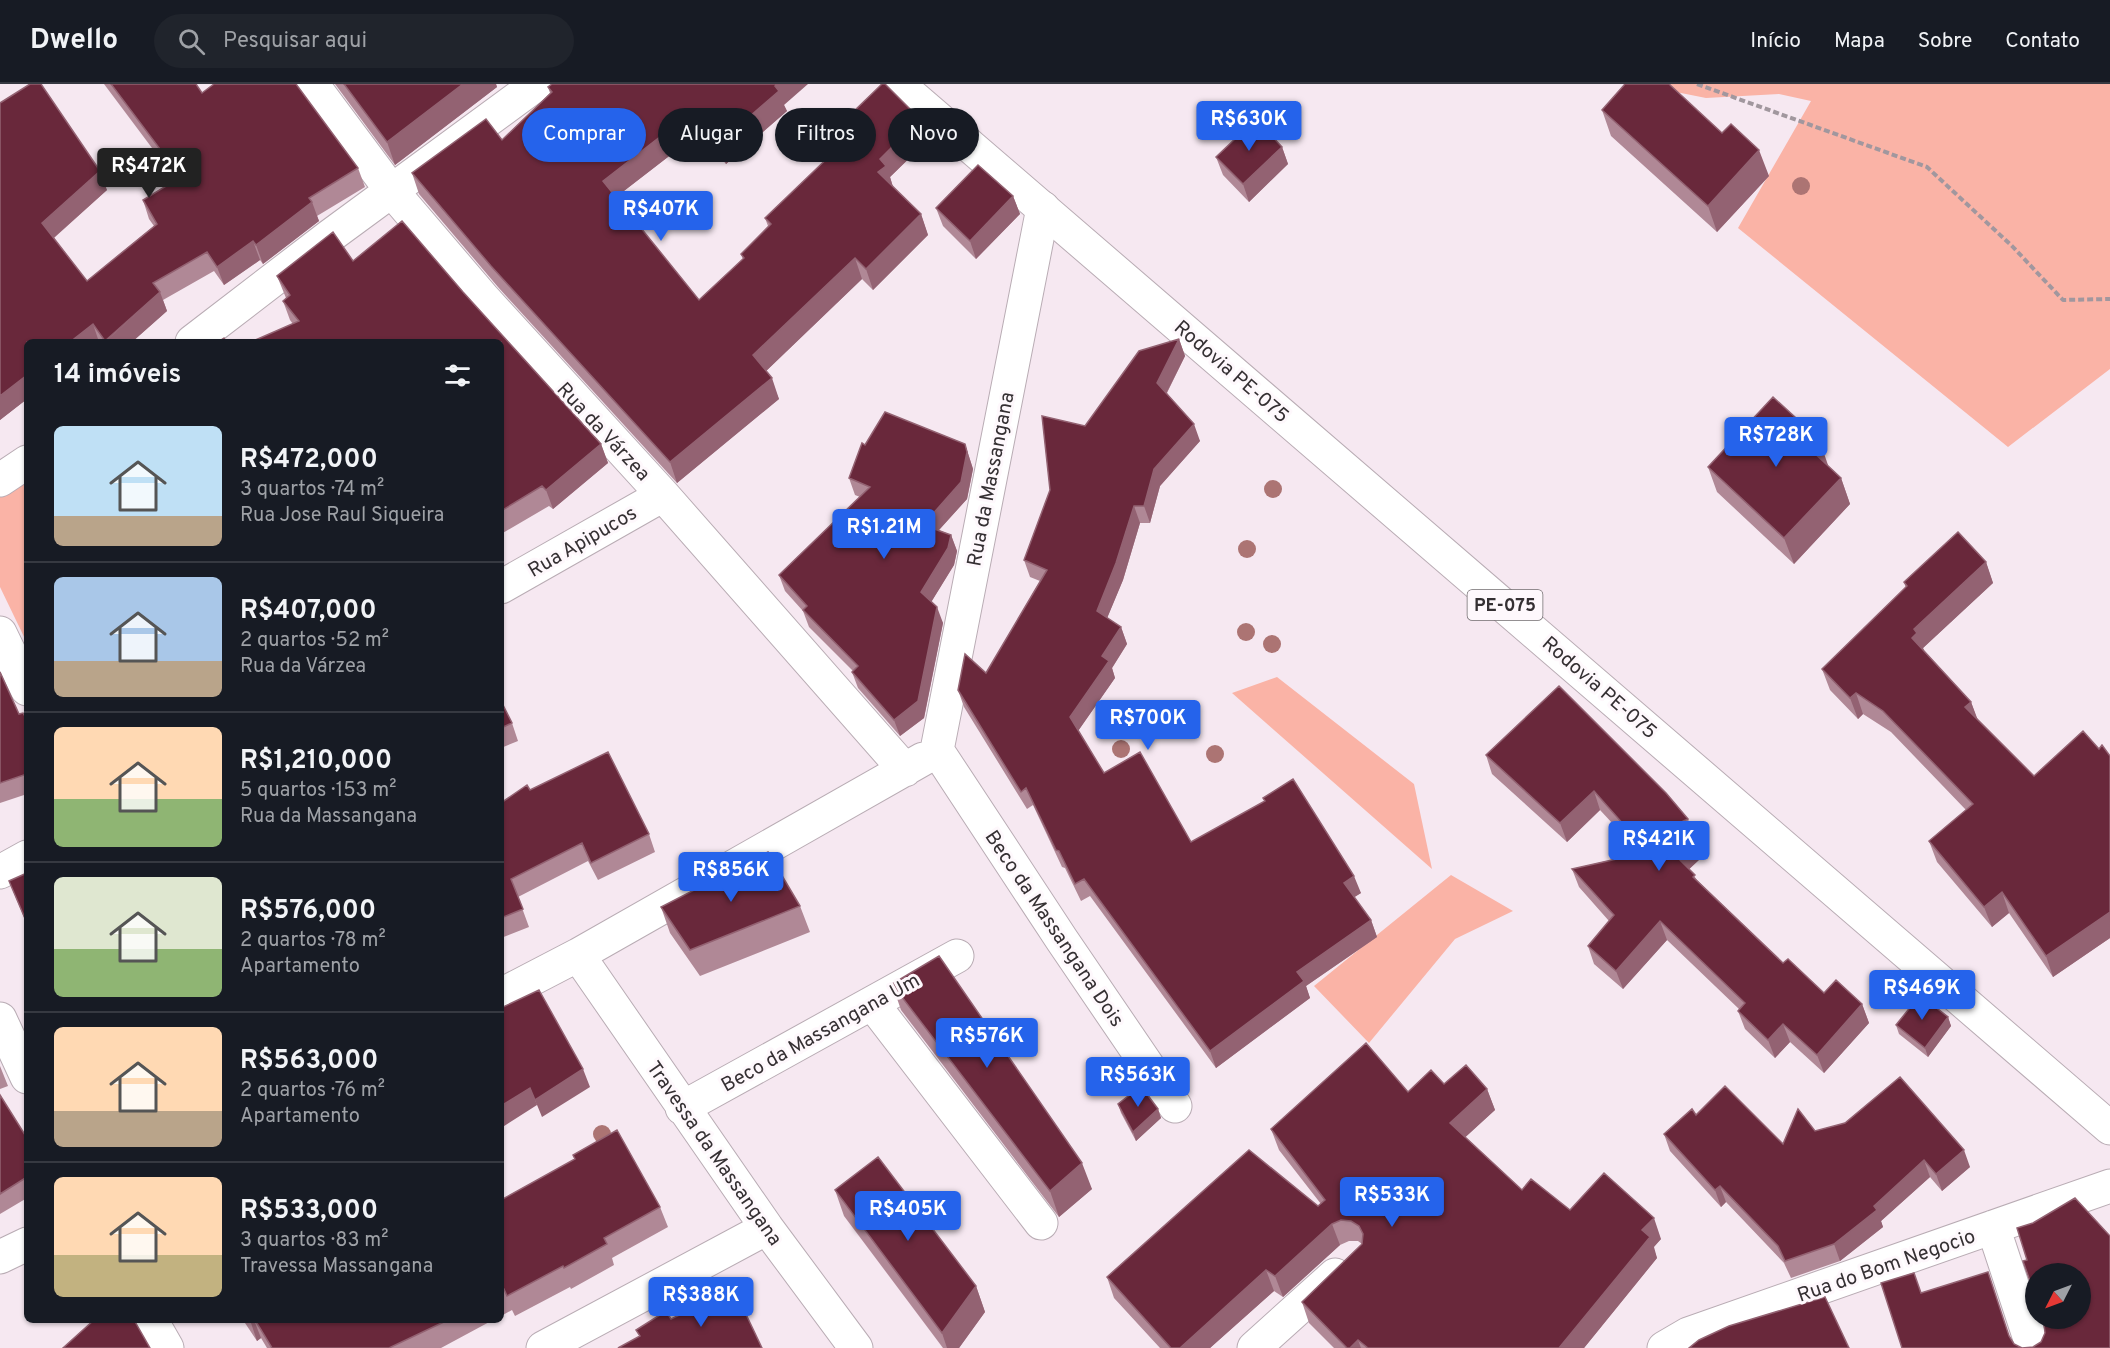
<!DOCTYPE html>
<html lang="pt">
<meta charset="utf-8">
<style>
body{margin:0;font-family:Overpass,sans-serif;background:#20242c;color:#f1f3f6;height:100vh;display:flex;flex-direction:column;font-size:22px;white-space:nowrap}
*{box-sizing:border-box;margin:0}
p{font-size:20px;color:#9ea1a6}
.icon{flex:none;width:33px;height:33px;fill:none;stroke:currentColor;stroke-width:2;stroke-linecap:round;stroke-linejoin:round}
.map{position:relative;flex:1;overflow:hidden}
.panel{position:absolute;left:24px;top:255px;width:480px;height:984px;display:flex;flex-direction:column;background:#171b24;border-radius:9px;box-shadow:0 2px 4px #0004}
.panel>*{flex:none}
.guide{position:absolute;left:522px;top:24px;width:570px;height:54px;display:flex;gap:12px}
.needle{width:39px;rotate:228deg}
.buttons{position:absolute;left:2025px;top:1179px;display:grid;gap:12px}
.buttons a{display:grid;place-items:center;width:66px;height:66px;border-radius:50%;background:#171b24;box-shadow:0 2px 4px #0004;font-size:30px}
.price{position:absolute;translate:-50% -51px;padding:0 14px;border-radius:6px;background:#2563eb;color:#fff;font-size:20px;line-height:39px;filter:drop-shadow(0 2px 3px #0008)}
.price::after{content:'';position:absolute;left:50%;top:36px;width:18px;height:14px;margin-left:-9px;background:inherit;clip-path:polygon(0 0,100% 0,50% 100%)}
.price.active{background:#222;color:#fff}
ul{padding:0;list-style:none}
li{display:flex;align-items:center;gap:18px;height:150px;padding:0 30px}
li+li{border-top:2px solid #363941}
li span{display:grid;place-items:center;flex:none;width:168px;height:120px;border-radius:9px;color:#555}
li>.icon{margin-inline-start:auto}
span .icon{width:72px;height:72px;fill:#fffc;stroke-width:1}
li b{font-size:26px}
h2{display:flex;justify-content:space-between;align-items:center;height:72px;padding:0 30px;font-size:26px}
.chip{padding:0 21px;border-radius:27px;background:#171b24;box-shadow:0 2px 4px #0004;font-size:21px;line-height:54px}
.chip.active{background:#2563eb;color:#fff}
header{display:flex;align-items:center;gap:36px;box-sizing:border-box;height:84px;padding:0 30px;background:#171b24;border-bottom:2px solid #363941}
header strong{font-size:28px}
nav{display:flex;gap:33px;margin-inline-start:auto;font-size:21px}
.search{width:420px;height:54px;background:#20242c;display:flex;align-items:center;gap:15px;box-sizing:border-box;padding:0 21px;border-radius:33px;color:#9ea1a6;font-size:22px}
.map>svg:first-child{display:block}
.green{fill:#fab3a6}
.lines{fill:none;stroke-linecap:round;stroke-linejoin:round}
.street-casing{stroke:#b9acb4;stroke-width:35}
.primary-casing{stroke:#b9acb4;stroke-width:35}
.path{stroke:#a1979e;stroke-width:4;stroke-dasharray:6 3;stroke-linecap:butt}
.street{stroke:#fff;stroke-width:33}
.primary{stroke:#fff;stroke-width:33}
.tree{fill:#ac7473}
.wall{fill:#b08896}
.shaded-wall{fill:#936272}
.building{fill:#69283b;stroke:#936272;stroke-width:1.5}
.labels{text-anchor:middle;stroke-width:6;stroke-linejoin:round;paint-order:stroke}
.shield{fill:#fef8fc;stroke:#716c6f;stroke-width:1.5}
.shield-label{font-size:18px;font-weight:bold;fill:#353033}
.street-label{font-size:20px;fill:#353033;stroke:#fef8fc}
</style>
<header>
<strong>Dwello</strong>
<div class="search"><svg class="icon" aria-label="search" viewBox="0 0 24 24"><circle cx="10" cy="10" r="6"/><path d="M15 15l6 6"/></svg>Pesquisar aqui</div>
<nav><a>Início</a><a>Mapa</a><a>Sobre</a><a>Contato</a></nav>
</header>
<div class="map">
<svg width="2110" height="1264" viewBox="0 0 2110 1264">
<rect width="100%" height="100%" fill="#f6e8f1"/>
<path class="green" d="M1636 0H2110V285L2008 363 1738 144 1811 17 1779 10 1706 14Z
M27 394V559L0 503V411Z
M1277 593 1414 700 1432 785 1232 609Z
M1451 791 1513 827 1455 855 1369 959 1314 902Z"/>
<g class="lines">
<defs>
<path id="street" d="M312 0 391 106 484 215 663 411 905 686
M192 258 330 152 537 0
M0 396 27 378
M501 503 663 411
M0 549 27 605
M937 666 1043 124
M937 666 1062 856 1175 1022
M0 788 27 773
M578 871 767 1144 856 1264
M501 911 578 871 923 675
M872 919 1041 1139
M0 935 27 993
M682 1024 957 872
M1993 1143 2033 1264
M0 1173 27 1160
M151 1236 167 1264
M543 1264 767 1144
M1254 1264 1335 1191
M1664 1264 1688 1250 2110 1102"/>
<path id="primary" d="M898 0 2110 1044"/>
</defs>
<use href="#street" class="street-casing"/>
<use href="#primary" class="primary-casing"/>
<path class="path" d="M1697 0 1927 83 2012 162 2063 216 2110 215"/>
<use href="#street" class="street"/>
<use href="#primary" class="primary"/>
</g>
<g class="tree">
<circle cx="1801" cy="102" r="9"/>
<circle cx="1273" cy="405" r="9"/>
<circle cx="1247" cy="465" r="9"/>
<circle cx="1246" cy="548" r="9"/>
<circle cx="1272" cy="560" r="9"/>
<circle cx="1156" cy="643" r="9"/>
<circle cx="1121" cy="665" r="9"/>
<circle cx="1215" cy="670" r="9"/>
<circle cx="602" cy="1050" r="9"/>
</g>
<path class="wall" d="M104 0H196L202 9 358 84 365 103 317 132 319 137 263 180 260 176 224 201 214 187 163 216 167 227 132 258H27V315L0 336V19L107 106 54 154 87 197 154 142 149 135 143 116 176 96Z
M335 0H496L497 3 395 81Z
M548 3 784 21 787 27 726 80 699 49 616 113 699 216 743 175 741 170 768 142 765 134 856 47 850 31 920 35 928 56 890 93 893 103 921 130 928 151 873 206 862 195 766 287 779 315 677 399 498 203 419 110 412 89 502 56 550 9Z
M1602 26 1769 92 1717 148 1611 52Z
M1282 63 1288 80 1249 118 1223 91 1216 73Z
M1013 112 1020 130 976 175 943 142 936 124Z
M402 137 463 208 601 360 608 379 553 425 549 422 501 450V258H251L293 240 290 236 283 217 286 214 277 192 333 148 353 177Z
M1179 255 1185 272 1167 309 1200 357 1160 402 1150 439H1140L1123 496 1107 534 1121 543 1127 560 1112 584 1115 594 1078 647 1104 689 1191 758 1265 717 1263 714 1361 809 1354 813 1371 836 1377 853 1306 902 1310 914 1216 984 1090 812 1081 817 1065 784 1062 783 1033 721 1027 725 964 623 958 606 986 589 1040 497 1030 493 1024 476 1085 342Z
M965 360 973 385 967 415 939 446 951 451 957 467 954 481 931 518 943 539 924 634 900 652 858 604 852 588 853 587 809 543 803 527 785 507 779 491 860 413 855 411 849 394 865 361Z
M1828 381V382L1841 394 1850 420 1794 480 1717 408 1708 383Z
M1986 478 1993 499 1923 564 1924 568 1971 618 1977 635 2034 692 2099 665 2110 672V854L2053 893 2009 829 1992 843 1937 778 1929 757 1966 726 1891 648 1863 630 1858 635 1830 606 1822 585 1906 504 1904 498Z
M0 588 19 630 27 636V710L0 719Z
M501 617 512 639 518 657 501 664Z
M1486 671 1688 735 1695 754 1693 755 1701 774 1689 785 1697 796 1783 879 1824 909 1862 920 1869 939 1824 989 1790 958 1775 974 1745 945 1738 927 1739 925 1667 856 1623 905 1594 880 1588 862 1609 837 1579 803 1572 785 1640 769 1600 726 1567 758 1492 690Z
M530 706 649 750 655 768 598 796 588 777 518 813 529 843 501 854V719Z
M27 789V841L9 797Z
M800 822 810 848 700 892 670 849 661 823Z
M892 900 1092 1105 1059 1133 901 926Z
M1948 933 1951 942 1928 973 1899 950 1896 941Z
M0 982 8 1002 0 1005Z
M1444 1000 1487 1005 1495 1026 1465 1053 1522 1106 1570 1126 1661 1155 1653 1163 1657 1174 1584 1264H1334L1309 1239 1302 1218 1362 1160 1358 1157H1349L1340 1161 1283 1213 1274 1207 1210 1264H1160L1114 1214 1107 1193 1318 1122 1321 1120 1279 1066 1271 1045Z
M0 1011 27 1054V1114L0 1130Z
M1118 1020 1158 1025 1161 1034 1136 1057 1121 1029Z
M1696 1031 1783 1060 1815 1047 1970 1083 1942 1107 1930 1093 1881 1137 1883 1143 1840 1177 1791 1194 1784 1179 1726 1118 1721 1123 1670 1067 1664 1050Z
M573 1071 660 1123 668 1143 612 1174 614 1181 571 1205 570 1203 515 1232 512 1226 501 1232V1116L575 1076Z
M835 1106 976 1202 985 1228 959 1264H943L844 1132Z
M243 1236H493L441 1264H267L261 1254 257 1257Z"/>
<path class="shaded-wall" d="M463 0H496L497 3 395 81 387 58Z
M777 0H808L784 21 787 27 726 80 719 59Z
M692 28 699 49 611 117 603 97Z
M920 35 928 56 890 93 893 103 878 88 880 75Z
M1282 63 1288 80 1249 118 1243 100Z
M1759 66 1769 92 1717 148 1708 122Z
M100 87 107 106 49 158 42 139Z
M1013 112 1020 130 976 175 970 157Z
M312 118 319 137 263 180 256 161Z
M921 130 928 151 873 206 866 185Z
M253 157 260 176 224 201 217 183Z
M855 174 862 195 761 292 753 271Z
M160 208 167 227 132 258H105Z
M93 240 99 258H70Z
M1179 255 1185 272 1163 316 1157 299Z
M27 291V315L0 336V312Z
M772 294 779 315 677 399 670 378Z
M1194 340 1200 357 1160 402 1150 439 1144 422 1154 385Z
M1819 355 1828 381 1819 391 1810 365Z
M601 360 608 379 553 425 546 406Z
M965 360 973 385 967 415 929 457 923 441Z
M1841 394 1850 420 1794 480 1784 454Z
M1134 422 1140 439 1123 496 1103 544 1097 527Z
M951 451 957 467 954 481 927 525 921 508Z
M1986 478 1993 499 1923 564 1925 569 1912 554 1914 545Z
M937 523 943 539 924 634 900 652 894 636Z
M1121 543 1127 560 1112 584 1115 594 1076 650 1070 633 1102 572Z
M1856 609 1863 630 1858 635 1850 614Z
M1971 618 1979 639 1965 623Z
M1594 707 1600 726 1567 758 1560 739Z
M1694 756 1701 774 1683 791 1676 772Z
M1354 792 1361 809 1350 816 1344 799Z
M2002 808 2009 829 1992 843 1984 823Z
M2110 828V854L2053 893 2046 872Z
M1371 836 1377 853 1306 902 1310 914 1216 984 1210 967 1297 888Z
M1660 837 1667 856 1623 905 1616 887Z
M1862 920 1869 939 1824 989 1817 971Z
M1948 933 1951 942 1928 973 1925 964Z
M1783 940 1790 958 1775 974 1768 956Z
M583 985 590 1003 542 1033 535 1016Z
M530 1004 537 1021 501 1044V1022Z
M1487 1005 1495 1026 1458 1060 1450 1039Z
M1158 1025 1161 1034 1136 1057 1133 1048Z
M1964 1066 1970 1083 1942 1107 1936 1090Z
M1924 1076 1930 1093 1881 1137 1883 1143 1840 1177 1834 1160 1874 1122Z
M1082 1079 1092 1105 1059 1133 1050 1107Z
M1720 1102 1726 1118 1721 1123 1715 1106Z
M1654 1134 1661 1155 1654 1163 1657 1174 1584 1264H1559L1642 1146Z
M1332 1140 1340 1161 1283 1213 1275 1192Z
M1266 1186 1274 1207 1210 1264H1180Z
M976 1202 985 1228 959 1264H947L942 1249Z
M250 1236H254L261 1254 257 1257Z
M1358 1256 1361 1264H1350Z"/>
<path class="building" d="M30 0H41L100 87 42 139 87 197 157 140 143 116 181 93 111 0H196L202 9 214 0H296L358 84 309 114 312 118 256 161 253 157 217 183 207 168 153 199 160 208 105 257 93 240 70 258H27V291L0 312V19Z
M344 0H463L387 58Z
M552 0H777L775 2 779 7 719 59 692 28 603 97 699 216 744 174 741 170 771 140 765 134 861 42 850 31 882 0H885L920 35 880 75 886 82 878 88 921 130 866 185 855 174 753 271 772 294 670 378 491 182 412 89 486 35 502 56 552 8 548 3Z
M1625 0H1669L1722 49 1731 40 1759 66 1708 122 1602 26Z
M1256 35 1282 63 1243 100 1216 73Z
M978 81 1013 112 970 157 936 124Z
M402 137 463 208 601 360 546 406 542 402 501 427V258H251L299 237 283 217 290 211 277 192 333 148 353 177Z
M224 254 226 258H218Z
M1179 255 1157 299 1194 340 1154 385 1144 422H1134L1116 479 1097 527 1121 543 1102 572 1109 577 1070 633 1104 689 1140 668 1191 758 1265 717 1263 714 1293 695 1354 792 1344 799 1371 836 1297 888 1304 897 1210 967 1084 795 1075 800 1059 767 1056 766 1026 704 1021 708 958 606 965 570 986 589 1047 486 1024 476 1050 406 1042 332 1085 342 1139 267Z
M1773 313 1819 355 1810 365 1841 394 1784 454 1708 383Z
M885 328 965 360 967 368 961 398 923 441 951 451 948 464 921 508 937 523 918 617 894 636 852 588 858 582 803 526 807 522 779 491 870 403 849 394 862 359 865 361Z
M1958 448 1986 478 1914 545 1917 549 1912 554 1971 618 1965 623 2034 692 2083 647 2099 665 2102 661 2110 672V828L2046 872 2002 808 1984 823 1929 757 1973 720 1883 627 1856 609 1850 614 1822 585 1907 502 1904 498Z
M0 588 19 630 23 629 27 636V690L0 699Z
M1559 602 1666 709 1688 735 1679 739 1694 756 1676 772 1695 791 1693 793 1783 879 1788 875 1824 909 1836 896 1862 920 1817 971 1783 940 1768 956 1738 927 1745 919 1660 837 1616 887 1588 862 1614 831 1572 785 1648 768 1594 707 1560 739 1486 671Z
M501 617 512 639 501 644Z
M608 668 649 750 591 779 582 759 511 795 523 825 501 834V719L527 701 530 706Z
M768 768 800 822 690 866 661 823Z
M27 789V839L9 797Z
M939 872 1082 1079 1050 1107 892 900Z
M539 906 583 985 535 1016 530 1004 501 1022V939L502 938 501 935V924Z
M1920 911 1948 933 1925 964 1896 941Z
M1366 959 1408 1008 1431 986 1444 1000 1466 981 1487 1005 1450 1039 1522 1106 1531 1095 1570 1126 1604 1089 1654 1134 1642 1146 1650 1153 1559 1264H1368L1358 1256 1350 1264H1347L1302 1218 1362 1160 1363 1150 1359 1142 1351 1137 1341 1136 1332 1140 1275 1192 1266 1186 1180 1264H1171L1107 1193 1249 1066 1318 1122 1325 1116 1271 1045Z
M1900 993 1964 1066 1936 1090 1924 1076 1874 1122 1877 1126 1834 1160 1785 1177 1778 1162 1720 1102 1715 1106 1664 1050 1692 1025 1696 1031 1725 1002 1783 1060 1798 1025 1815 1047 1845 1039Z
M1141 1002 1158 1025 1133 1048 1118 1020Z
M0 1011 27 1054V1093L0 1110Z
M617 1046 660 1123 604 1154 607 1160 564 1184 563 1182 507 1212 504 1205 501 1207V1116L575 1075 573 1071Z
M878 1073 976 1202 942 1249 835 1106Z
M2075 1114 2110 1152V1264H1902L1881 1199 1914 1189 1921 1209 1988 1188 2009 1252 2014 1260 2022 1264 2033 1263 2041 1258 2045 1249 2044 1240 2042 1234H2080V1190H2036V1214L2023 1177 2027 1176 2017 1144 2033 1139Z
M734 1205 762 1264H618L640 1252 636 1246 666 1227 671 1235Z
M1825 1213 1849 1264H1689L1699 1256 1729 1242Z
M94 1236H134L150 1264H63Z
M255 1236H448L389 1264H272Z"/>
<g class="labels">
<rect class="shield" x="1467.5" y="506" width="75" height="30" rx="4.5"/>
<g class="shield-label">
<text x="1505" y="527">PE-075</text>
</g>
<g class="street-label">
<text transform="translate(1232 287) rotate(41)" y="7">Rodovia PE-075</text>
<text transform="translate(604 347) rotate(47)" y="7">Rua da Várzea</text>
<text transform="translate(990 395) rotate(-79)" y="7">Rua da Massangana</text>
<text transform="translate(582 457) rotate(-30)" y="7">Rua Apipucos</text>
<text transform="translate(1600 603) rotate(41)" y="7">Rodovia PE-075</text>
<text transform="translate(1055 844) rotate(56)" y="7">Beco da Massangana Dois</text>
<text transform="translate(820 948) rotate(-29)" y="7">Beco da Massangana Um</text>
<text transform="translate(715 1069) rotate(55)" y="7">Travessa da Massangana</text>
<text transform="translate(1886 1181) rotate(-19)" y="7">Rua do Bom Negocio</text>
</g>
</g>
</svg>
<div class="buttons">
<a><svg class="needle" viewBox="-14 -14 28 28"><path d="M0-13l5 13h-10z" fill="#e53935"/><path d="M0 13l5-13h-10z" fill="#9ea1a6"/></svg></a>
</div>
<b class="price" style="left:1249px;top:68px">R$630K</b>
<b class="price active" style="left:149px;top:115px">R$472K</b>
<b class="price" style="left:661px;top:158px">R$407K</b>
<b class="price" style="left:1776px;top:384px">R$728K</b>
<b class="price" style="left:884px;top:476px">R$1.21M</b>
<b class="price" style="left:1148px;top:667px">R$700K</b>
<b class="price" style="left:1659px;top:788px">R$421K</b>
<b class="price" style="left:731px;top:819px">R$856K</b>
<b class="price" style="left:1922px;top:937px">R$469K</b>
<b class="price" style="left:987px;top:985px">R$576K</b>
<b class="price" style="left:1138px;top:1024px">R$563K</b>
<b class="price" style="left:1392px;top:1144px">R$533K</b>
<b class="price" style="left:908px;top:1158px">R$405K</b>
<b class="price" style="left:701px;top:1244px">R$388K</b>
<div class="guide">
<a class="chip active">Comprar</a>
<a class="chip">Alugar</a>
<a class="chip">Filtros</a>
<a class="chip">Novo</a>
</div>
<section class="panel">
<h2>14 imóveis<svg class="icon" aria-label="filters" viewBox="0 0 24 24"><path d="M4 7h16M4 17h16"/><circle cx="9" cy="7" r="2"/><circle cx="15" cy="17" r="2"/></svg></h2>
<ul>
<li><span style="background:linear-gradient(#bfe0f5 75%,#b9a48a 0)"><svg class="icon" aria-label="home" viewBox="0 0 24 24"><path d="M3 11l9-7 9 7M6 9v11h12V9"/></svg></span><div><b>R$472,000</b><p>3 quartos · 74 m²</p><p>Rua Jose Raul Siqueira</p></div></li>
<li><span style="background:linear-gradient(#a9c7e8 70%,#b9a48a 0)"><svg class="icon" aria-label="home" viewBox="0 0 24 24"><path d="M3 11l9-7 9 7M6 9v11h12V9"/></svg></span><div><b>R$407,000</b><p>2 quartos · 52 m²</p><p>Rua da Várzea</p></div></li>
<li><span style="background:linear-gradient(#ffd9b3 60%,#8fb573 0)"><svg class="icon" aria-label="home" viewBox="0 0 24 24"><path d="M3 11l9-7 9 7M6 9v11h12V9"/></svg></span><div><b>R$1,210,000</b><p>5 quartos · 153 m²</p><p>Rua da Massangana</p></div></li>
<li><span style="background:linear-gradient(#dfe7d0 60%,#8fb573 0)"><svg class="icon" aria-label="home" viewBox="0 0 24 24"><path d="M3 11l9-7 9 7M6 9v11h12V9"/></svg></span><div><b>R$576,000</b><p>2 quartos · 78 m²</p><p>Apartamento</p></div></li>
<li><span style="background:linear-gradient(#ffd9b3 70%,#b9a48a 0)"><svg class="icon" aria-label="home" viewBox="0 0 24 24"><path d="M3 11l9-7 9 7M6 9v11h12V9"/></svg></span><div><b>R$563,000</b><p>2 quartos · 76 m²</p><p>Apartamento</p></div></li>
<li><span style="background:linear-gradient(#ffd9b3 65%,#c2b280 0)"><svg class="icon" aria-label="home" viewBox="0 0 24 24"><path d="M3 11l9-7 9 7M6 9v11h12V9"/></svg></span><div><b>R$533,000</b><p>3 quartos · 83 m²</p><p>Travessa Massangana</p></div></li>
</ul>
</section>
</div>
